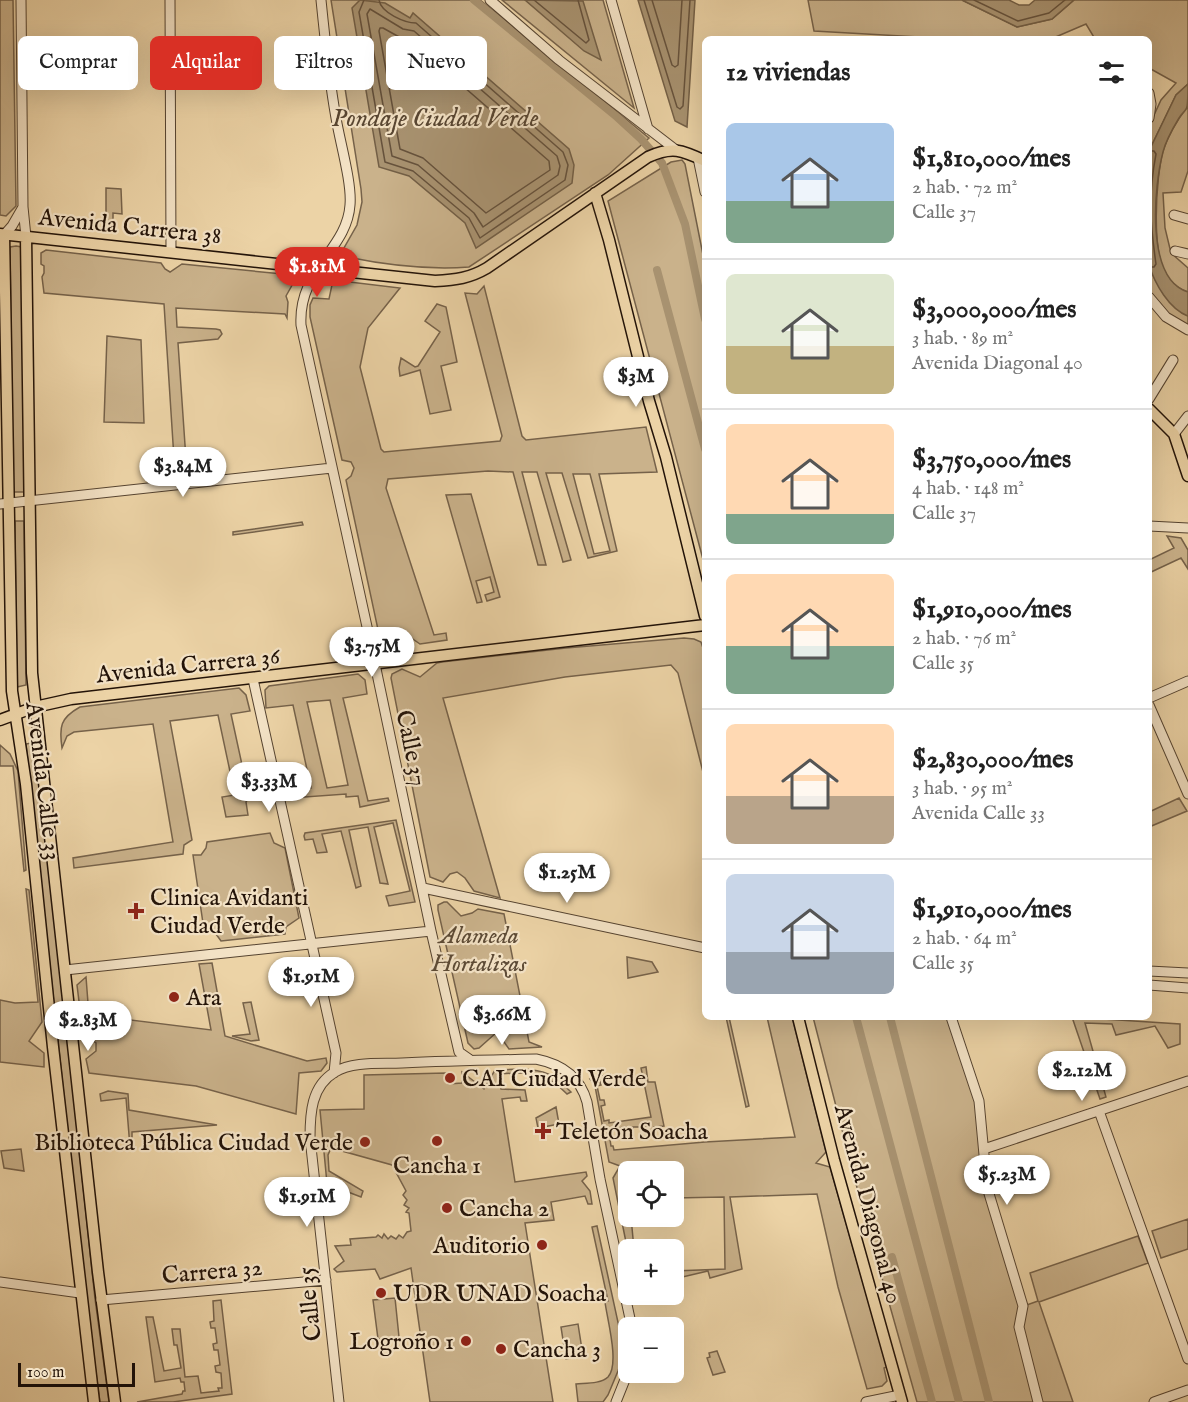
<!DOCTYPE html>
<html lang="es">
<meta charset="utf-8">
<style>
body{margin:0;font-family:"IM FELL English",serif;background:#f2f2f2;color:#222;height:100vh;display:flex;flex-direction:column;font-size:22px;white-space:nowrap}
*{box-sizing:border-box;margin:0}
p{font-size:20px;color:#767676}
.icon{flex:none;width:33px;height:33px;fill:none;stroke:currentColor;stroke-width:2;stroke-linecap:round;stroke-linejoin:round}
.map{position:relative;flex:1;overflow:hidden}
.panel{position:absolute;left:702px;top:36px;width:450px;height:984px;display:flex;flex-direction:column;background:#fff;border-radius:9px;box-shadow:0 6px 24px #0002}
.panel>*{flex:none}
.top-card{position:absolute;left:18px;top:36px;width:570px;height:54px;display:flex;gap:12px}
.fabs{position:absolute;left:618px;top:1161px;display:grid;gap:12px}
.fabs a{display:grid;place-items:center;width:66px;height:66px;border-radius:9px;background:#fff;box-shadow:0 6px 24px #0002;font-size:30px}
.scale{position:absolute;left:18px;bottom:15px;width:117px;box-sizing:border-box;padding-left:6px;border:3px solid #231308;border-top:0;font-size:16px;line-height:21px;white-space:nowrap;color:#231308;-webkit-text-stroke:4px #f3e2c5;paint-order:stroke}
.price{position:absolute;translate:-50% -51px;padding:0 14px;border-radius:21px;background:#fff;color:#222;font-size:20px;line-height:39px;filter:drop-shadow(0 2px 3px #0008)}
.price::after{content:'';position:absolute;left:50%;top:36px;width:18px;height:14px;margin-left:-9px;background:inherit;clip-path:polygon(0 0,100% 0,50% 100%)}
.price.on{background:#d93025;color:#fff}
ul{padding:0;list-style:none}
li{display:flex;align-items:center;gap:18px;height:150px;padding:0 24px}
li+li{border-top:2px solid #e0e0e0}
li span{display:grid;place-items:center;flex:none;width:168px;height:120px;border-radius:9px;color:#555}
li>.icon{margin-inline-start:auto}
span .icon{width:72px;height:72px;fill:#fffc;stroke-width:1}
li b{font-size:26px}
h2{display:flex;justify-content:space-between;align-items:center;height:72px;padding:0 24px;font-size:26px}
.tag{padding:0 21px;border-radius:9px;background:#fff;box-shadow:0 6px 24px #0002;font-size:21px;line-height:54px}
.tag.on{background:#d93025;color:#fff}
.map>svg:first-child{display:block}
.green{fill:#cab28b;stroke:#76624a;stroke-width:1.5;fill-rule:evenodd}
.water{fill:#a89270;stroke:#735f46;stroke-width:1.5}
.lines{fill:none;stroke-linecap:round;stroke-linejoin:round}
.shore{stroke:#66523c;stroke-width:1.5}
.canal{stroke:#a89270;stroke-width:8}
.minor-casing{stroke:#554330;stroke-width:11}
.major-casing{stroke:#231308;stroke-width:13}
.minor{stroke:#f3e2c5;stroke-width:9}
.major{stroke:#ecd3a6;stroke-width:10}
.poi-dot{fill:#8f2418;stroke:#f3e2c5;stroke-width:2}
.labels{text-anchor:middle;stroke-width:4.5;stroke-linejoin:round;paint-order:stroke}
.street-label{font-size:24px;fill:#231308;stroke:#f3e2c5}
.poi-label{font-size:24px;fill:#231308;stroke:#f3e2c5;text-anchor:start}
.park-label{font-size:24px;font-style:italic;fill:#5d4b36;stroke:#f3e2c5}
.water-label{font-size:26px;font-style:italic;fill:#584632;stroke:#f3e2c5}
</style>
<div class="map">
<svg width="1188" height="1402" viewBox="0 0 1188 1402">
<rect width="100%" height="100%" fill="#ecd3a6"/>
<filter id="stains"><feTurbulence type="fractalNoise" baseFrequency=".00333" numOctaves="4"/><feColorMatrix values="0 0 0 0 .2 0 0 0 0 .09 0 0 0 0 .02 0 0 0 .5 -.17"/></filter>
<radialGradient id="worn" r=".72"><stop offset=".6" stop-color="#630" stop-opacity="0"/><stop offset="1" stop-color="#630" stop-opacity=".3"/></radialGradient>
<path class="green" d="M0 0H13L16 206 6 216 0 215Z
M331 0H480L649 138 608 175 469 267C429 270 386 265 347 257L344 253V248L357 225 362 202 361 189Z
M502 0H603L634 108Z
M808 0H962L1017 27 1052 19 1074 0H1188V84L1176 95 1149 151V126L1161 100 1176 83 1149 68V39H1095L1086 24 1051 39H954L814 31Z
M1188 106V171L1181 192 1163 193 1165 228 1171 253 1188 268V292C1181 290 1173 284 1169 279 1150 258 1156 177 1163 151 1168 135 1178 119 1188 106Z
M682 160 685 164 705 265V567L608 201 671 162Z
M106 188 121 189 122 214 113 213V221L106 222Z
M16 246 22 247 26 492H13L10 247Z
M46 250 161 263 165 269 170 272 182 264 293 275 295 280 286 296 288 302 287 318 285 314 176 308 177 327 216 329 220 330 222 334 218 339 178 343 187 474H175L164 304 44 293 42 277 44 273V266L41 264V253Z
M1149 265C1154 281 1172 310 1188 316V328L1175 322 1149 296Z
M333 280 400 288 368 328 360 367 381 449 384 452 500 441 502 436 465 293 477 294 484 286 522 436 526 440 646 427 657 472 599 474 617 551 588 558 562 473H546L571 560 563 562 537 472H522L546 565H538L513 472 488 471 388 479 386 488 434 635 446 633 447 640 420 644 407 635 395 647 386 646 380 639 346 480 351 476 354 468 351 462 342 460 310 317V305L313 298 329 299ZM573 474H590L610 551 594 554Z
M437 304 446 307 457 362 441 366 451 410 430 414 420 370 400 376 399 368 401 358 415 367 418 366 440 332 425 321Z
M107 336 141 340 144 423 104 422Z
M471 494 500 597 487 601 485 595 494 592 490 577 476 581 482 602 477 603 446 495Z
M15 521H24L26 685 17 687Z
M302 522 303 525 233 535V532Z
M1167 536 1181 538 1188 550V569L1181 558 1149 573V560L1174 548Z
M684 638 694 639 701 642 704 651 705 780 678 673 671 665 565 677 443 698 500 898 474 891 465 878 457 872 450 874 443 882 430 877 391 678 392 674 402 669 420 677 437 663 442 662 566 648Z
M358 674 365 680 367 694 343 698 368 801 388 798 389 801 360 807 358 796 346 797V794L291 798 290 790 311 788 293 705 266 708 265 690 269 686ZM330 700 348 785 327 788 307 702Z
M239 688 246 695 250 711 231 714 249 797 246 802 248 815 226 817 222 797 235 795 218 715 170 721 192 840 184 845 183 854 74 868 73 858 173 842 153 724 74 732 67 736 62 748C59 727 60 718 80 707Z
M36 742 95 1299 109 1402H100L86 1300 26 744Z
M0 745 10 754 18 771 26 870 24 871 13 766H0Z
M1179 798 1187 811 1149 827V812Z
M396 820 415 902 389 906 386 896 410 891 393 823 374 827 388 884 380 883 368 827 349 830 361 886 356 888 341 831 322 834 327 852 317 853 313 839 305 840 304 836 305 833Z
M270 833 274 843 285 848 299 918 286 927 285 934 221 941 216 934 204 930 193 855H201L206 848 207 842Z
M26 889 29 890 42 1022 29 1041 44 1053V1067L0 1062V1000L15 1003 38 1002Z
M444 902H447L461 916 472 913 478 909 504 914 529 1042 542 1047 509 1049 497 1032 479 1048 474 1049 468 1043 438 910V905Z
M627 957 652 962 658 972 628 978Z
M212 963 225 1036 307 1061 326 1058 327 1063 321 1071 299 1073 296 1114 196 1086 89 1073 86 1059 96 1051V1043L83 1034 77 985 86 977 89 1016 112 1018 114 1028H123V1019L211 1030 199 964Z
M251 1002 259 1040 251 1041 232 1036 250 1034 243 1003Z
M726 1017H729L749 1106 746 1107Z
M767 1017H792L826 1152 816 1163 830 1167 887 1367 884 1368 887 1381 882 1386 867 1389 838 1287 817 1194 730 1197 742 1269 710 1278 708 1271 678 1278 679 1285 674 1287V1271L725 1269 724 1197 674 1198V1172H628V1216L631 1217 634 1249 628 1250V1252L613 1178 620 1166 609 1162 595 1086 590 1079 610 1074 611 1080 600 1082 601 1085 597 1086 600 1100H604L605 1105 601 1106 604 1121 609 1120V1123L651 1117 641 1068 646 1067 648 1082H655L664 1126 654 1127V1130L649 1131 648 1127H633V1131H627L626 1127 611 1129V1133H609L611 1146H613L614 1150 705 1142 795 1137Z
M813 1017H950L979 1100 986 1174 1024 1306 1038 1301 1030 1273 1138 1236 1148 1263 1039 1302 1073 1402H917L862 1207Z
M1072 1017 1180 1024V1044L1168 1048 1155 1026 1116 1035 1112 1024 1085 1023 1106 1097 1100 1099Z
M521 1069C546 1070 553 1074 571 1092L567 1094C544 1070 530 1072 498 1074L501 1089 525 1090 527 1101H521L520 1097 502 1099 515 1182 586 1172 587 1176 582 1181 590 1191 592 1204H588L585 1196 551 1202 554 1220 525 1223 553 1402H430L411 1268 380 1279 375 1269 337 1272 334 1269 344 1261 335 1246 351 1245 350 1239 376 1237 378 1235 382 1238 384 1234 388 1239 391 1236 396 1239 399 1235 403 1238 407 1232 411 1231 409 1213 406 1212 409 1208 404 1205 407 1200 403 1195 406 1191 392 1165 331 1148 328 1155 329 1171 363 1191 361 1197 335 1187 330 1197 328 1194 320 1110 364 1109V1075L446 1073 448 1084 462 1083V1072L484 1089 495 1070Z
M108 1091 128 1094 129 1110 217 1125 132 1132V1147H130L126 1098 101 1101 100 1094Z
M556 1107 559 1124 538 1128 536 1118Z
M21 1149 24 1171 4 1168 1 1151Z
M1188 1219V1249L1161 1258 1152 1231Z
M597 1226 621 1336 622 1359 618 1371 608 1395 603 1402H578L576 1384C585 1383 601 1384 608 1377 620 1364 607 1319 605 1302L608 1301 592 1227Z
M395 1298 399 1337 378 1339 373 1300Z
M221 1300 232 1394 173 1402H137L182 1394 183 1391H185L184 1382H181L180 1378 155 1382 146 1317H153L164 1371 181 1368 177 1345H174L172 1329H180L185 1377 198 1376 201 1393 219 1391 218 1388H222L221 1373 216 1372 215 1366 220 1365 218 1350H214L213 1344 217 1343 215 1328H211L210 1322 214 1321 213 1301Z
M578 1324 583 1356 566 1359 561 1327Z
M717 1351 725 1372 713 1375 707 1358 710 1357 709 1353Z"/>
<path class="water" d="M360 0 385 3 410 18 413 13 569 149 574 165 572 183 476 248 465 223 409 176 379 167 352 8Z
M525 0 583 1 601 60 584 51Z
M638 0H695L687 127 675 121Z
M962 0H1009L1019 5H1029L1035 0H1074L1052 19 1017 27Z
M1188 84C1188 90 1188 101 1187 107 1186 111 1181 114 1179 118 1173 128 1166 140 1163 152 1154 186 1145 279 1188 292V316C1169 309 1155 284 1149 265V151L1176 95Z"/>
<g class="lines">
<path class="shore" d="M364 0 359 12 385 162 413 171 469 218 480 238 565 180 568 165 563 152 416 23C405 23 381 13 379 0
M534 0 586 43 589 40 578 0
M644 0 677 107 680 109 683 106 690 0
M652 0 672 65 675 67 678 65 682 0
M974 0 1018 21 1049 13 1065 0
M370 9 403 29 414 31 557 156 560 166 558 175 483 227 474 213 418 165 392 156 367 14Z
M380 28H383L401 38 411 41 549 161 550 170 486 213 423 158 400 149 379 31Z
M1149 151H1154L1156 154C1148 196 1150 222 1156 264L1154 267H1149"/>
<path class="canal" d="M474 0 617 117 641 139 662 163 685 224 705 319
M657 270 705 449
M856 1017 959 1402
M890 1017 989 1402
M892 1257 932 1402"/>
<defs>
<path id="minor" d="M21 0 23 207 26 237
M170 0 171 251
M321 0C325 40 329 79 336 118 340 142 352 183 350 205 347 250 298 269 301 325L371 645 431 931 459 1052 469 1059
M490 0 559 60 676 150
M611 0 648 129
M1149 93 1151 104 1149 118
M698 158 705 192
M1174 215 1188 219
M4 235 12 226 23 207
M1175 251 1188 254
M1149 297 1166 317 1188 330
M1149 399 1173 360
M1174 434 1188 416
M0 504 332 468
M1149 526 1188 528
M253 679 336 1053 334 1073
M1149 698 1188 681
M1149 705 1188 794
M423 888 705 948
M65 970 431 931
M1149 971 1188 973
M1149 985 1188 988
M951 1017 979 1101 987 1187 1023 1306 1019 1327 1038 1402
M1099 1111 1188 1359
M984 1149 1188 1081
M0 1282 80 1293
M101 1300 326 1280
M339 1402 310 1138C310 1114 311 1086 335 1072 353 1061 381 1064 402 1063 447 1061 491 1060 536 1059 561 1064 580 1076 587 1102L600 1179 632 1328
M616 1402 628 1372
M866 1402 900 1395
M1154 1402 1188 1390"/>
<path id="major" d="M595 193 609 240 649 401 666 457 705 616
M0 234 435 281C456 280 470 278 487 268L648 157C672 146 682 150 705 161
M4 235 12 691 26 784 53 1047 94 1402
M26 237 32 673 98 1272 115 1402
M1149 409 1174 434 1188 476
M0 720 35 707 71 699 705 625
M798 1017 834 1160 902 1402"/>
</defs>
<use href="#minor" class="minor-casing"/>
<use href="#major" class="major-casing"/>
<use href="#minor" class="minor"/>
<use href="#major" class="major"/>
</g>
<g class="poi-dot">
<path d="M133 902h6v6h6v6h-6v6h-6v-6h-6v-6h6z"/>
<circle cx="174" cy="997" r="6"/>
<circle cx="450" cy="1078" r="6"/>
<path d="M540 1122h6v6h6v6h-6v6h-6v-6h-6v-6h6z"/>
<circle cx="437" cy="1141" r="6"/>
<circle cx="365" cy="1142" r="6"/>
<circle cx="447" cy="1208" r="6"/>
<circle cx="542" cy="1245" r="6"/>
<circle cx="381" cy="1293" r="6"/>
<circle cx="466" cy="1341" r="6"/>
<circle cx="501" cy="1349" r="6"/>
</g>
<g class="labels">
<g class="street-label">
<text transform="translate(130 226) rotate(6)" y="8">Avenida Carrera 38</text>
<text transform="translate(188 665) rotate(-6)" y="8">Avenida Carrera 36</text>
<text transform="translate(412 748) rotate(78)" y="8">Calle 37</text>
<text transform="translate(44 781) rotate(83)" y="8">Avenida Calle 33</text>
<text transform="translate(869 1204) rotate(75)" y="8">Avenida Diagonal 40</text>
<text transform="translate(212 1271) rotate(-5)" y="8">Carrera 32</text>
<text transform="translate(309 1304) rotate(-96)" y="8">Calle 35</text>
</g>
<g class="poi-label">
<text x="150" y="905">Clinica Avidanti<tspan x="150" dy="28">Ciudad Verde</tspan></text>
<text x="186" y="1005">Ara</text>
<text x="462" y="1086">CAI Ciudad Verde</text>
<text x="556" y="1139">Teletón Soacha</text>
<text x="353" y="1150" text-anchor="end">Biblioteca Pública Ciudad Verde</text>
<text x="437" y="1173" text-anchor="middle">Cancha 1</text>
<text x="459" y="1216">Cancha 2</text>
<text x="530" y="1253" text-anchor="end">Auditorio</text>
<text x="393" y="1301">UDR UNAD Soacha</text>
<text x="454" y="1349" text-anchor="end">Logroño 1</text>
<text x="513" y="1357">Cancha 3</text>
</g>
<g class="park-label">
<text x="479" y="943">Alameda<tspan x="479" dy="28">Hortalizas</tspan></text>
</g>
<g class="water-label">
<text x="435" y="126">Pondaje Ciudad Verde</text>
</g>
</g>
<rect width="100%" height="100%" filter="url(#stains)"/>
<rect width="100%" height="100%" fill="url(#worn)"/>
</svg>
<div class="fabs">
<a><svg class="icon" aria-label="locate" viewBox="0 0 24 24"><circle cx="12" cy="12" r="6"/><path d="M12 2v4M12 18v4M2 12h4M18 12h4"/></svg></a>
<a>+</a>
<a>−</a>
</div>
<div class="scale">100 m</div>
<b class="price on" style="left:317px;top:298px">$1.81M</b>
<b class="price" style="left:636px;top:408px">$3M</b>
<b class="price" style="left:183px;top:498px">$3.84M</b>
<b class="price" style="left:372px;top:678px">$3.75M</b>
<b class="price" style="left:269px;top:813px">$3.33M</b>
<b class="price" style="left:567px;top:904px">$1.25M</b>
<b class="price" style="left:311px;top:1008px">$1.91M</b>
<b class="price" style="left:502px;top:1046px">$3.66M</b>
<b class="price" style="left:88px;top:1052px">$2.83M</b>
<b class="price" style="left:1082px;top:1102px">$2.12M</b>
<b class="price" style="left:1007px;top:1206px">$5.23M</b>
<b class="price" style="left:307px;top:1228px">$1.91M</b>
<div class="top-card">
<a class="tag">Comprar</a>
<a class="tag on">Alquilar</a>
<a class="tag">Filtros</a>
<a class="tag">Nuevo</a>
</div>
<section class="panel">
<h2>12 viviendas<svg class="icon" aria-label="filters" viewBox="0 0 24 24"><path d="M4 7h16M4 17h16"/><circle cx="9" cy="7" r="2"/><circle cx="15" cy="17" r="2"/></svg></h2>
<ul>
<li><span style="background:linear-gradient(#a9c7e8 65%,#7fa58c 0)"><svg class="icon" aria-label="home" viewBox="0 0 24 24"><path d="M3 11l9-7 9 7M6 9v11h12V9"/></svg></span><div><b>$1,810,000/mes</b><p>2 hab. · 72 m²</p><p>Calle 37</p></div></li>
<li><span style="background:linear-gradient(#dfe7d0 60%,#c2b280 0)"><svg class="icon" aria-label="home" viewBox="0 0 24 24"><path d="M3 11l9-7 9 7M6 9v11h12V9"/></svg></span><div><b>$3,000,000/mes</b><p>3 hab. · 89 m²</p><p>Avenida Diagonal 40</p></div></li>
<li><span style="background:linear-gradient(#ffd9b3 75%,#7fa58c 0)"><svg class="icon" aria-label="home" viewBox="0 0 24 24"><path d="M3 11l9-7 9 7M6 9v11h12V9"/></svg></span><div><b>$3,750,000/mes</b><p>4 hab. · 148 m²</p><p>Calle 37</p></div></li>
<li><span style="background:linear-gradient(#ffd9b3 60%,#7fa58c 0)"><svg class="icon" aria-label="home" viewBox="0 0 24 24"><path d="M3 11l9-7 9 7M6 9v11h12V9"/></svg></span><div><b>$1,910,000/mes</b><p>2 hab. · 76 m²</p><p>Calle 35</p></div></li>
<li><span style="background:linear-gradient(#ffd9b3 60%,#b9a48a 0)"><svg class="icon" aria-label="home" viewBox="0 0 24 24"><path d="M3 11l9-7 9 7M6 9v11h12V9"/></svg></span><div><b>$2,830,000/mes</b><p>3 hab. · 95 m²</p><p>Avenida Calle 33</p></div></li>
<li><span style="background:linear-gradient(#c9d6e8 65%,#9aa5b1 0)"><svg class="icon" aria-label="home" viewBox="0 0 24 24"><path d="M3 11l9-7 9 7M6 9v11h12V9"/></svg></span><div><b>$1,910,000/mes</b><p>2 hab. · 64 m²</p><p>Calle 35</p></div></li>
</ul>
</section>
</div>
